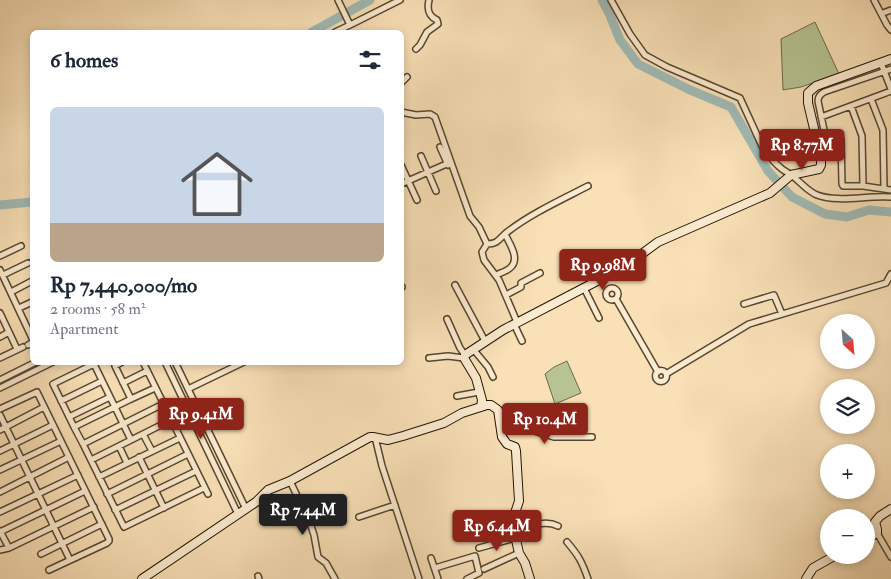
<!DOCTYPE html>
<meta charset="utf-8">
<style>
body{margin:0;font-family:"IM FELL Double Pica",serif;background:#f6f6f7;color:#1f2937;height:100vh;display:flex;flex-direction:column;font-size:19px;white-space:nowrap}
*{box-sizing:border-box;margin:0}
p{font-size:16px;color:#747a83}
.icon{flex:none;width:28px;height:28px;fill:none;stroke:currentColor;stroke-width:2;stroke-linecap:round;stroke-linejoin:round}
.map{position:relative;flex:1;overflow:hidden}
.panel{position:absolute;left:30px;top:30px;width:374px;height:335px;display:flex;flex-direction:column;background:#fff;border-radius:8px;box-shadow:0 2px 8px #0003}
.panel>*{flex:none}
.needle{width:32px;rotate:154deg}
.tools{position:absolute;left:820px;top:314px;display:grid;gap:10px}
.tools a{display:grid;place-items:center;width:55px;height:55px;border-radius:50%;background:#fff;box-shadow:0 2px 8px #0003;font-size:25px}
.price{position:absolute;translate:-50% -42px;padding:0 11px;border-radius:5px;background:#8f2418;color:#fff;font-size:16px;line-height:32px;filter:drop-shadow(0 1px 2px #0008)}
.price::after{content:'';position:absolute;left:50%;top:30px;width:15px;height:11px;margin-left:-8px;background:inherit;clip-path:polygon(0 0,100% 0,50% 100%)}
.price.current{background:#222;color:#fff}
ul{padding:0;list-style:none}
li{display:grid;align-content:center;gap:10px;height:265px;padding:0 20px}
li+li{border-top:1px solid #e0e1e3}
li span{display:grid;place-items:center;height:155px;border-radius:8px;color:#555}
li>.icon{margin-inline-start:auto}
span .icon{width:90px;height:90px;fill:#fffc;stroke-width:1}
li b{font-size:21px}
h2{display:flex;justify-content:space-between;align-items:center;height:60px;padding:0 20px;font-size:21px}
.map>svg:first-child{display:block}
.green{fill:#b7c393;stroke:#6d6b4a}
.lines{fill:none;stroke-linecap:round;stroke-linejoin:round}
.river{stroke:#a0bbb6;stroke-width:9}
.street-casing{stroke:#58462e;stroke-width:8}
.secondary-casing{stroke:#231300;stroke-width:10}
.street{stroke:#fbebd0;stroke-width:5}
.secondary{stroke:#fbebd0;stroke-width:8}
</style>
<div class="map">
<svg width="891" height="579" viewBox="0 0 891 579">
<rect width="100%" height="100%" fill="#f9e0b7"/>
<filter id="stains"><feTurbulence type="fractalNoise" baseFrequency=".004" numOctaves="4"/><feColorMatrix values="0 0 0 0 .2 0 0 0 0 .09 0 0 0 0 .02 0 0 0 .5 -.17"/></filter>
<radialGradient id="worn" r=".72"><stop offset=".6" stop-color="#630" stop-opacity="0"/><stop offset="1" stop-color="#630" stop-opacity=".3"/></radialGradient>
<path class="green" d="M815 22 839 74 801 87 783 90 781 39Z
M567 361 581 393 555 404 545 374 554 367Z"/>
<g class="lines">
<path class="river" d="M602 0 609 13 620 40 638 64 690 90 731 107 768 171 792 197 825 214 847 217 869 210 891 212
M312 32 370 0
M0 205 32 202"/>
<defs>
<path id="street" d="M611 0 630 34 645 55 667 67 740 98 762 146C768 155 774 163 782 169 786 172 789 173 792 176 801 182 807 191 817 195 838 203 868 195 891 197
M874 0 887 25 891 30
M883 13 891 10
M350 25 400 0
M335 32 350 25 338 0
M416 49 420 45 427 32 438 24 437 20C428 16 427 9 429 0
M881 63 891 89
M891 69 824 92C821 94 818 96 818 101L825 135 827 137 838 136 841 139 842 184 843 186H863L891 190
M401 83 407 77
M871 99 883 130 884 189
M851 106 862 136 863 186
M401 112 416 115 430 114 435 117 470 216 479 227 487 244 482 252 484 260 499 280 517 322
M821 117 891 91
M440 147 448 165
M421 156 436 191
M401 165 417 200
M401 184 451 162
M487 244C498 244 499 239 506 233 530 214 561 200 588 186
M0 256 21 246
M0 270 32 338
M3 275 28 263
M496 275C500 273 507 271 510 268 521 259 509 243 505 234
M455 285 485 341
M401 287H402
M584 288 599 318
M606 294a6 6 0 1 1 12 0a6 6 0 1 1-12 0Z
M11 292 32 281
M506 295 521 287V283L540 273
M616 299 658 372
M744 304 774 295 782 314
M19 308 32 302
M0 313 17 349
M447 319 460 348 465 355
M514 324 522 341
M0 337 9 332
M28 345 32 343
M473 349 488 367 493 377
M0 358 23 347
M429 358 448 356 464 358
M122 362 115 366 131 399 155 388
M143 362 208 494
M165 362 238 514
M175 362 246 509
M655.5 376a5.5 5.5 0 1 1 11 0a5.5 5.5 0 1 1-11 0Z
M666 374 749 324 886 283 891 274
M0 380 36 362
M123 383 147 371
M0 388 53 362
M188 389 244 362
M457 396 479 392
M131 399 74 427 53 384 94 364 131 440 171 420
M61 401 102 381
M163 404 83 444 124 527 204 488
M0 409 37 392 109 539V541L107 543 49 570
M520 409 523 428
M0 415 70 560
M69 417 110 397
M501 423H508L554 437H592
M74 427 83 444
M0 430 44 407
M143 434 152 451
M375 437 382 466 419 579
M119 446 131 440
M0 451 53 425
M139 457 164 508
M91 460 119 446 127 463
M0 470 61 441
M99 477 180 438
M290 481 310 523 314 535 318 557 326 563 335 579
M0 492 69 457
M107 494 188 454
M115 510 196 471
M0 512 78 475
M359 517 395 505
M0 531 9 548
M0 532 85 491
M877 533 891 557
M515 534C528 527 543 519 558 526
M567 542C579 556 582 562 588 579
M479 548 515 538
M0 550 9 548 94 507
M41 554 102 524
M431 558 438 579
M435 568 475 556 479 573 467 579
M484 569 519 553
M258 576 259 579"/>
<path id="secondary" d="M481 407 482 400 476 378 464 358 465 355 503 330 624 267 658 242 770 193 791 175 819 169 821 165V158L808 103V93L816 86 891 59
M866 539 877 533V529L875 522 880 516 891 509
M142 579 256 502 268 490 290 481 370 437H373L388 440 403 436 444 423 462 413 487 405H491L498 410 502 437 507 444 515 447 516 451 519 501 512 522 519 553 525 563 530 579
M806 579 813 568 836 555"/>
</defs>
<use href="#street" class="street-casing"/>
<use href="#secondary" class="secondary-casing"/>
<use href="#street" class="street"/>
<use href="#secondary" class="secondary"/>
</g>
<rect width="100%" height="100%" filter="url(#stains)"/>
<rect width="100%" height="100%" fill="url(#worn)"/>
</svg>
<div class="tools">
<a><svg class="needle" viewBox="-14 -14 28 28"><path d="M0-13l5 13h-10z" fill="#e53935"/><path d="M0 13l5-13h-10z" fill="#747a83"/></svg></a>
<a><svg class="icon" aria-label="layers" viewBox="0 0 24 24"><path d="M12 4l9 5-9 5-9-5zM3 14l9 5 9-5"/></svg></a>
<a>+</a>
<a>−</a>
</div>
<b class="price" style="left:802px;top:171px">Rp 8.77M</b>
<b class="price" style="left:603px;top:291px">Rp 9.98M</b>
<b class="price" style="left:201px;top:440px">Rp 9.41M</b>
<b class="price" style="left:545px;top:445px">Rp 10.4M</b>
<b class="price current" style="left:303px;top:536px">Rp 7.44M</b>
<b class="price" style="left:497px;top:552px">Rp 6.44M</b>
<section class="panel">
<h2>6 homes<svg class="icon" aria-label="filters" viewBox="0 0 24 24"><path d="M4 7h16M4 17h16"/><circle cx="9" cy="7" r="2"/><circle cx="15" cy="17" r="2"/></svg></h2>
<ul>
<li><span style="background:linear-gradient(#c9d6e8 75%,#b9a48a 0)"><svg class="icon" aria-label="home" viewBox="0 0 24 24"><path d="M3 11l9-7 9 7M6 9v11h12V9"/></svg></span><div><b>Rp 7,440,000/mo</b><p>2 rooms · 58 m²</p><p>Apartment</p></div></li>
</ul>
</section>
</div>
